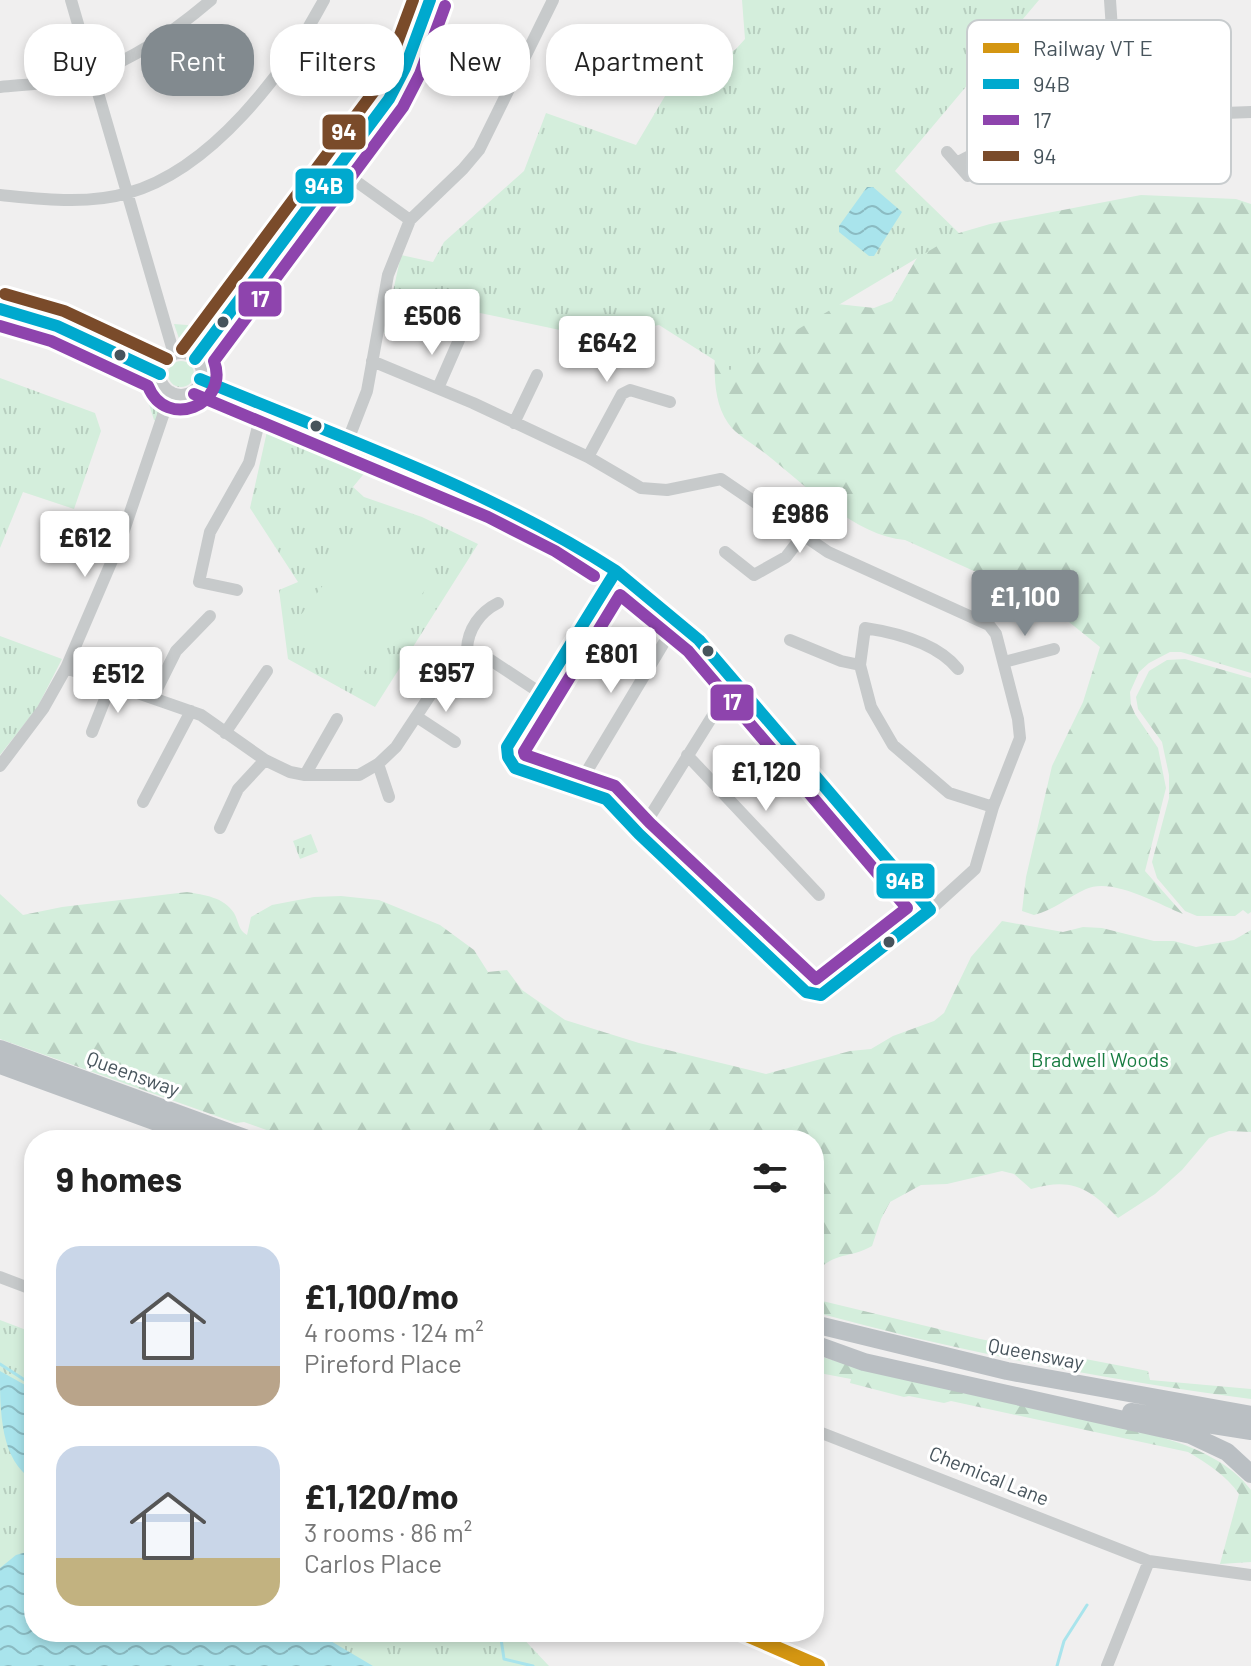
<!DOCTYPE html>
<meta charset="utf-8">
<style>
body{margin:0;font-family:Barlow,sans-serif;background:#f2f2f2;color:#222;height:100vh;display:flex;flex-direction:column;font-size:30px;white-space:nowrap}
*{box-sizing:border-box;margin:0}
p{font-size:26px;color:#767676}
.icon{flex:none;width:44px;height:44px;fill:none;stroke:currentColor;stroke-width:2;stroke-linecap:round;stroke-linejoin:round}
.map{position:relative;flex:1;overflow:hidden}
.panel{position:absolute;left:24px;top:1130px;width:800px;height:512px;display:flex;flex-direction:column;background:#fff;border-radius:32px;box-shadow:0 4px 12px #0003}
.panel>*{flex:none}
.hud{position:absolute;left:24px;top:24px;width:800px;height:72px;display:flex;gap:16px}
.price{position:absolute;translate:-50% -68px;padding:0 18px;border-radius:8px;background:#fff;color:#222;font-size:26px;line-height:52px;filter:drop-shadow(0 2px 4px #0008)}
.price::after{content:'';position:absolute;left:50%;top:48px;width:24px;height:18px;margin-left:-12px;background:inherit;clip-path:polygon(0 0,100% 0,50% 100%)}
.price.current{background:#828a8f;color:#fff}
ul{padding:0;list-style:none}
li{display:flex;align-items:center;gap:24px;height:200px;padding:0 32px}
li span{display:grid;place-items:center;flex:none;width:224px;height:160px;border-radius:24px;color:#555}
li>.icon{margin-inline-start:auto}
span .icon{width:96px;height:96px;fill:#fffc;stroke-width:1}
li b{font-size:34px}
h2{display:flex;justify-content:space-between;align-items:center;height:96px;padding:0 32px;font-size:34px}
.chip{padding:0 28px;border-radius:32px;background:#fff;box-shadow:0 4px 12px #0003;font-size:28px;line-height:72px}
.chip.current{background:#828a8f;color:#fff}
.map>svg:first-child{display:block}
.forest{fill:url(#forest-firs)}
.park{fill:url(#park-tufts)}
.pitch{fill:#d4eedc}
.water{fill:url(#water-waves)}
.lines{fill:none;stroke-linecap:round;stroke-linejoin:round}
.stream{stroke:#a9e4ec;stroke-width:3}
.minor{stroke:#c7cacb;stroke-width:12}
.highway{stroke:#babfc3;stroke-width:18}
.bus-1-casing{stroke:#fff;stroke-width:18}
.bus-2-casing{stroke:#fff;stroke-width:18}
.bus-3-casing{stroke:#fff;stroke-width:18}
.bus-1{stroke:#00a9ce;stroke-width:12}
.bus-2{stroke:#8e44ad;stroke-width:12}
.bus-3{stroke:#7a4b2a;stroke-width:12}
.rail-1-casing{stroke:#fff;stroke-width:20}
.rail-1{stroke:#d49612;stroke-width:14}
.bus-dot{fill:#47545c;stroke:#fff;stroke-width:3}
.labels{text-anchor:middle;stroke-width:6;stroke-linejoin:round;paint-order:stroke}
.park-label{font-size:20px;fill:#187c41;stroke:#fff}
.street-label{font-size:20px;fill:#47545c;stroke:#fff}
.key{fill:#fff;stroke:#c8ccce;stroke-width:2}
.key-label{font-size:22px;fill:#47545c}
.line-badge{stroke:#fff;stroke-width:3}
.badge-label{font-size:22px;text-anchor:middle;font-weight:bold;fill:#fff}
</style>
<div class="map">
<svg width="1251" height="1666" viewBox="0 0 1251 1666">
<defs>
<pattern id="forest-firs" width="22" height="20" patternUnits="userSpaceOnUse" patternTransform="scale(2)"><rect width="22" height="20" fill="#d4eedc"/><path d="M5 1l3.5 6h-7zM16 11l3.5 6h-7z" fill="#b7cebf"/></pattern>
<pattern id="park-tufts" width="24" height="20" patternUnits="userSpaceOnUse" patternTransform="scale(2)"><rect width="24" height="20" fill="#d4eedc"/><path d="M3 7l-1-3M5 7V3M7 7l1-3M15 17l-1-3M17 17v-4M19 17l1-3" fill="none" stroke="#b7cebf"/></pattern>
<pattern id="water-waves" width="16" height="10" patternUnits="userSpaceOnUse" patternTransform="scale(2)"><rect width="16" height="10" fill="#a9e4ec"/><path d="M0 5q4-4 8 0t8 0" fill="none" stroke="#8bbbc2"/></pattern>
</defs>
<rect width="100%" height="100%" fill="#f0efef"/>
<path class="forest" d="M1141 195 1236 199 1251 204V673L1181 652H1170L1149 663 1139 672 1130 692 1131 705 1135 714 1158 748 1166 788 1145 871 1183 914C1158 904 1112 877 1086 889 1068 897 1054 910 1034 915L1022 911 1026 877 1052 766 1083 702 1100 647 1069 622 1036 608 1005 585 905 540C855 536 804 484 766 454 755 445 736 435 728 423 714 403 714 375 715 352L828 303 874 308 892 301 922 249 945 233H959L990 224Z
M1185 659 1251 678V912L1248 914 1243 910 1235 916H1197L1185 911 1157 878 1152 862 1169 798V775L1162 742 1138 709 1136 697 1149 671 1167 660Z
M187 892C204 895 224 897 234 913 239 922 238 930 247 935L251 917 272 905 314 897 341 896 379 900 440 925 474 950 488 972 507 970 522 990 565 1020 639 1043 766 1074 850 1051 871 1049 893 1036 934 1021 944 1013 971 957 1002 921 1063 932 1083 927 1102 928 1154 941H1174L1196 947 1234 940 1251 930V1132L1229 1131 1209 1138 1182 1170 1155 1194 1118 1218C1090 1188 1072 1177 1031 1189L1014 1174 1002 1171 947 1184 921 1185 890 1202 881 1219 872 1246C850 1259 831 1251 814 1276V1140H294L244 1122 236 1123 0 1039V894L23 915 62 907Z
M814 1299 980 1339 1148 1371 1150 1380 1251 1389V1399C1103 1380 957 1351 814 1312Z
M814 1354C838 1363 865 1368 891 1374 950 1389 1009 1402 1069 1416 1126 1429 1214 1440 1251 1490V1562L1220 1564 1239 1494C1227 1476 1207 1463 1188 1452L951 1401 944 1403 909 1396 904 1397 850 1383 851 1379 814 1372Z"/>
<path class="park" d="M742 0H1039L895 171 959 233 730 370 659 325 593 337 480 313 384 333 401 255 433 262 444 242 524 171 546 113 636 145 668 91 671 81 711 60H720L736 49 745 39Z
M174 324 213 327 195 350 185 351 182 347Z
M168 374a13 13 0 1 1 26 0a13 13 0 1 1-26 0Z
M138 370 167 390 157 421 154 420Z
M0 378 95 413 101 431 74 509 23 492 0 548Z
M270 418 376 459 353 487 364 497 422 517 478 544 375 707 288 659 279 590 298 582 250 508Z
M0 636 62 659 37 708 0 755Z
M311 834 318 852 300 859 293 841Z
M0 1320 34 1333V1632H517L549 1666H0Z"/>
<path class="pitch" d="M369 523 437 574 360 677 292 627Z"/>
<path class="water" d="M867 187H873L902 212 874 256H869L839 232V226Z
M0 1371 34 1390V1480C0 1462 0 1410 0 1371Z
M34 1550V1632H322L329 1640 373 1666H0V1568L16 1555Z"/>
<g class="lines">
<path class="stream" d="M0 1364 34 1386
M500 1632 504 1659 533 1666
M1057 1666 1064 1641 1087 1605"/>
<path class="minor" d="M71 0 174 354
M1110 0 1118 117
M299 43 389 99
M0 87C30 84 65 83 94 73 136 58 177 29 211 0
M947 152 968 176
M958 162 1018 131 1049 123 1118 117 1251 112
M339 169 410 220 388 275 367 391 348 440
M0 195C41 199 87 205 128 193 211 170 285 73 324 0
M410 220 463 169 479 150 553 0
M0 309 57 326 160 374
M160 374a21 21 0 1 1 42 0a21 21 0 1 1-42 0Z
M195 359 389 99 405 68 430 0
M372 361 473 403 588 457 641 488 667 490 721 479 828 552 989 625 996 634 1018 719 1020 738 993 807 975 869 930 910 821 995 816 996 806 992 639 834 606 799 515 768 508 757 507 747 616 571
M200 379 495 502 563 537 616 571 699 640 930 910
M438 388 459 340
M514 423 537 375
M588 457 622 394 630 390 670 402
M725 552 754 575 786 557 803 535
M237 590 199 582 210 532 249 463 263 406
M498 603C480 612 468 629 467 649L473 655 489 659 539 692
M790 640 841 661 860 665
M1004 662 1054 649
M66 668 201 715 265 760 290 772 305 775H359L378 764 396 747 431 694
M958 669C937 643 898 633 865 628L860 665 871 707 893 745 949 793 993 807
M153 697 176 651 210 616
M417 717 455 742
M92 732 111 684
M225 733 267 671
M687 755 819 895
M378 764 389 797
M0 766 43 709 66 668 120 542 171 392
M305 775 337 719
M580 788 587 771 677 621
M143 802 191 711
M220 828 238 789 265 760
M639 834 735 680
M0 1277 34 1290
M814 1430 1149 1561 1251 1575
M1107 1666 1149 1561"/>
<path class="highway" d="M0 1049 250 1140
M0 1065 206 1140
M814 1324 1007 1371 1251 1415
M814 1344 864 1362 1191 1435 1227 1452 1251 1474
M1131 1412 1251 1431"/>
<defs>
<path id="bus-1" d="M0 309 57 326 160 374
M195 359 389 99 405 68 430 0
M200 379C341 438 487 488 616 571
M616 571 699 640 930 910 821 995 806 992 639 834 606 799 515 768 508 757 507 747Z"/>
<path id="bus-2" d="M0 326 51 341 148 386C166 431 230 405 214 361L403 107 420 74 445 6
M194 394 488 517 555 551 594 576
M620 595 688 651 907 908 816 979 650 823 615 786 525 755 524 752Z"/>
<path id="bus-3" d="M5 294 64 311 167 359
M182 349 375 90 390 62 413 0"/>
</defs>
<use href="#bus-1" class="bus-1-casing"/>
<use href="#bus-2" class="bus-2-casing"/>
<use href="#bus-3" class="bus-3-casing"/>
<use href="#bus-1" class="bus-1"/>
<use href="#bus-2" class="bus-2"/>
<use href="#bus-3" class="bus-3"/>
<defs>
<path id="rail-1" d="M740 1632 818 1666"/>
</defs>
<use href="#rail-1" class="rail-1-casing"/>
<use href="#rail-1" class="rail-1"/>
</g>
<g class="bus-dot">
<circle cx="223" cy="322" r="7"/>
<circle cx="120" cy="355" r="7"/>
<circle cx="316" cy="426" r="7"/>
<circle cx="708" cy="651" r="7"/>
<circle cx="889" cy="942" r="7"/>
</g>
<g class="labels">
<g class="park-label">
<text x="1100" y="1067">Bradwell Woods</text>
</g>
<g class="street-label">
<text transform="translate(133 1074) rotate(20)" y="7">Queensway</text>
<text transform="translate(1036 1354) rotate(11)" y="7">Queensway</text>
<text transform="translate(989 1476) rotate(22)" y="7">Chemical Lane</text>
</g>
</g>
<rect x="967" y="20" width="264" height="164" rx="12" class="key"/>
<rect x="983" y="43" width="36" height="10" fill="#d49612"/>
<rect x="983" y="79" width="36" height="10" fill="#00a9ce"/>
<rect x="983" y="115" width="36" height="10" fill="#8e44ad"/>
<rect x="983" y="151" width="36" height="10" fill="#7a4b2a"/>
<g class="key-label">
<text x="1033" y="56">Railway VT E</text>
<text x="1033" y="92">94B</text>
<text x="1033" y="128">17</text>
<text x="1033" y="164">94</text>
</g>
<g class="line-badge">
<rect x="321" y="113" width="46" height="38" rx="8" fill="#7a4b2a"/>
<rect x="294" y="167" width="61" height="38" rx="8" fill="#00a9ce"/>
<rect x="237" y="280" width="46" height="38" rx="8" fill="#8e44ad"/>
<rect x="709" y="683" width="46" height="39" rx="8" fill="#8e44ad"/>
<rect x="875" y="862" width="61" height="38" rx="8" fill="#00a9ce"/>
</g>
<g class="badge-label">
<text x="344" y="140">94</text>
<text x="324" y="194">94B</text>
<text x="260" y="307">17</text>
<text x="732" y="710">17</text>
<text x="905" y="889">94B</text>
</g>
</svg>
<b class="price" style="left:432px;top:357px">£506</b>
<b class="price" style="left:607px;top:384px">£642</b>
<b class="price" style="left:800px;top:555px">£986</b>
<b class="price" style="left:85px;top:579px">£612</b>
<b class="price current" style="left:1025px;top:638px">£1,100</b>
<b class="price" style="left:611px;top:695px">£801</b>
<b class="price" style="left:446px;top:714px">£957</b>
<b class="price" style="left:118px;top:715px">£512</b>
<b class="price" style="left:766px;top:813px">£1,120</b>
<div class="hud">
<a class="chip">Buy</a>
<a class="chip current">Rent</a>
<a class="chip">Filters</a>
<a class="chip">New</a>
<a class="chip">Apartment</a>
</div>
<section class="panel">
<h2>9 homes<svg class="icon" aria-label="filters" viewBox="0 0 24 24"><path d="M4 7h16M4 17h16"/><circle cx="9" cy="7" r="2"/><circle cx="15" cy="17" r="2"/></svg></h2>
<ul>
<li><span style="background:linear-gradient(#c9d6e8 75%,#b9a48a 0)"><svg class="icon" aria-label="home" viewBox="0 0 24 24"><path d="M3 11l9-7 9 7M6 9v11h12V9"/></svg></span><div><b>£1,100/mo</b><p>4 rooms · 124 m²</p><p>Pireford Place</p></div></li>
<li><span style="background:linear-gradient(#c9d6e8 70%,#c2b280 0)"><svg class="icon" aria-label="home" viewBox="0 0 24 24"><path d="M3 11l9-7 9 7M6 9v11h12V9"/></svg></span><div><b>£1,120/mo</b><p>3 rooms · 86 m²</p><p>Carlos Place</p></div></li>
</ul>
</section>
</div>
